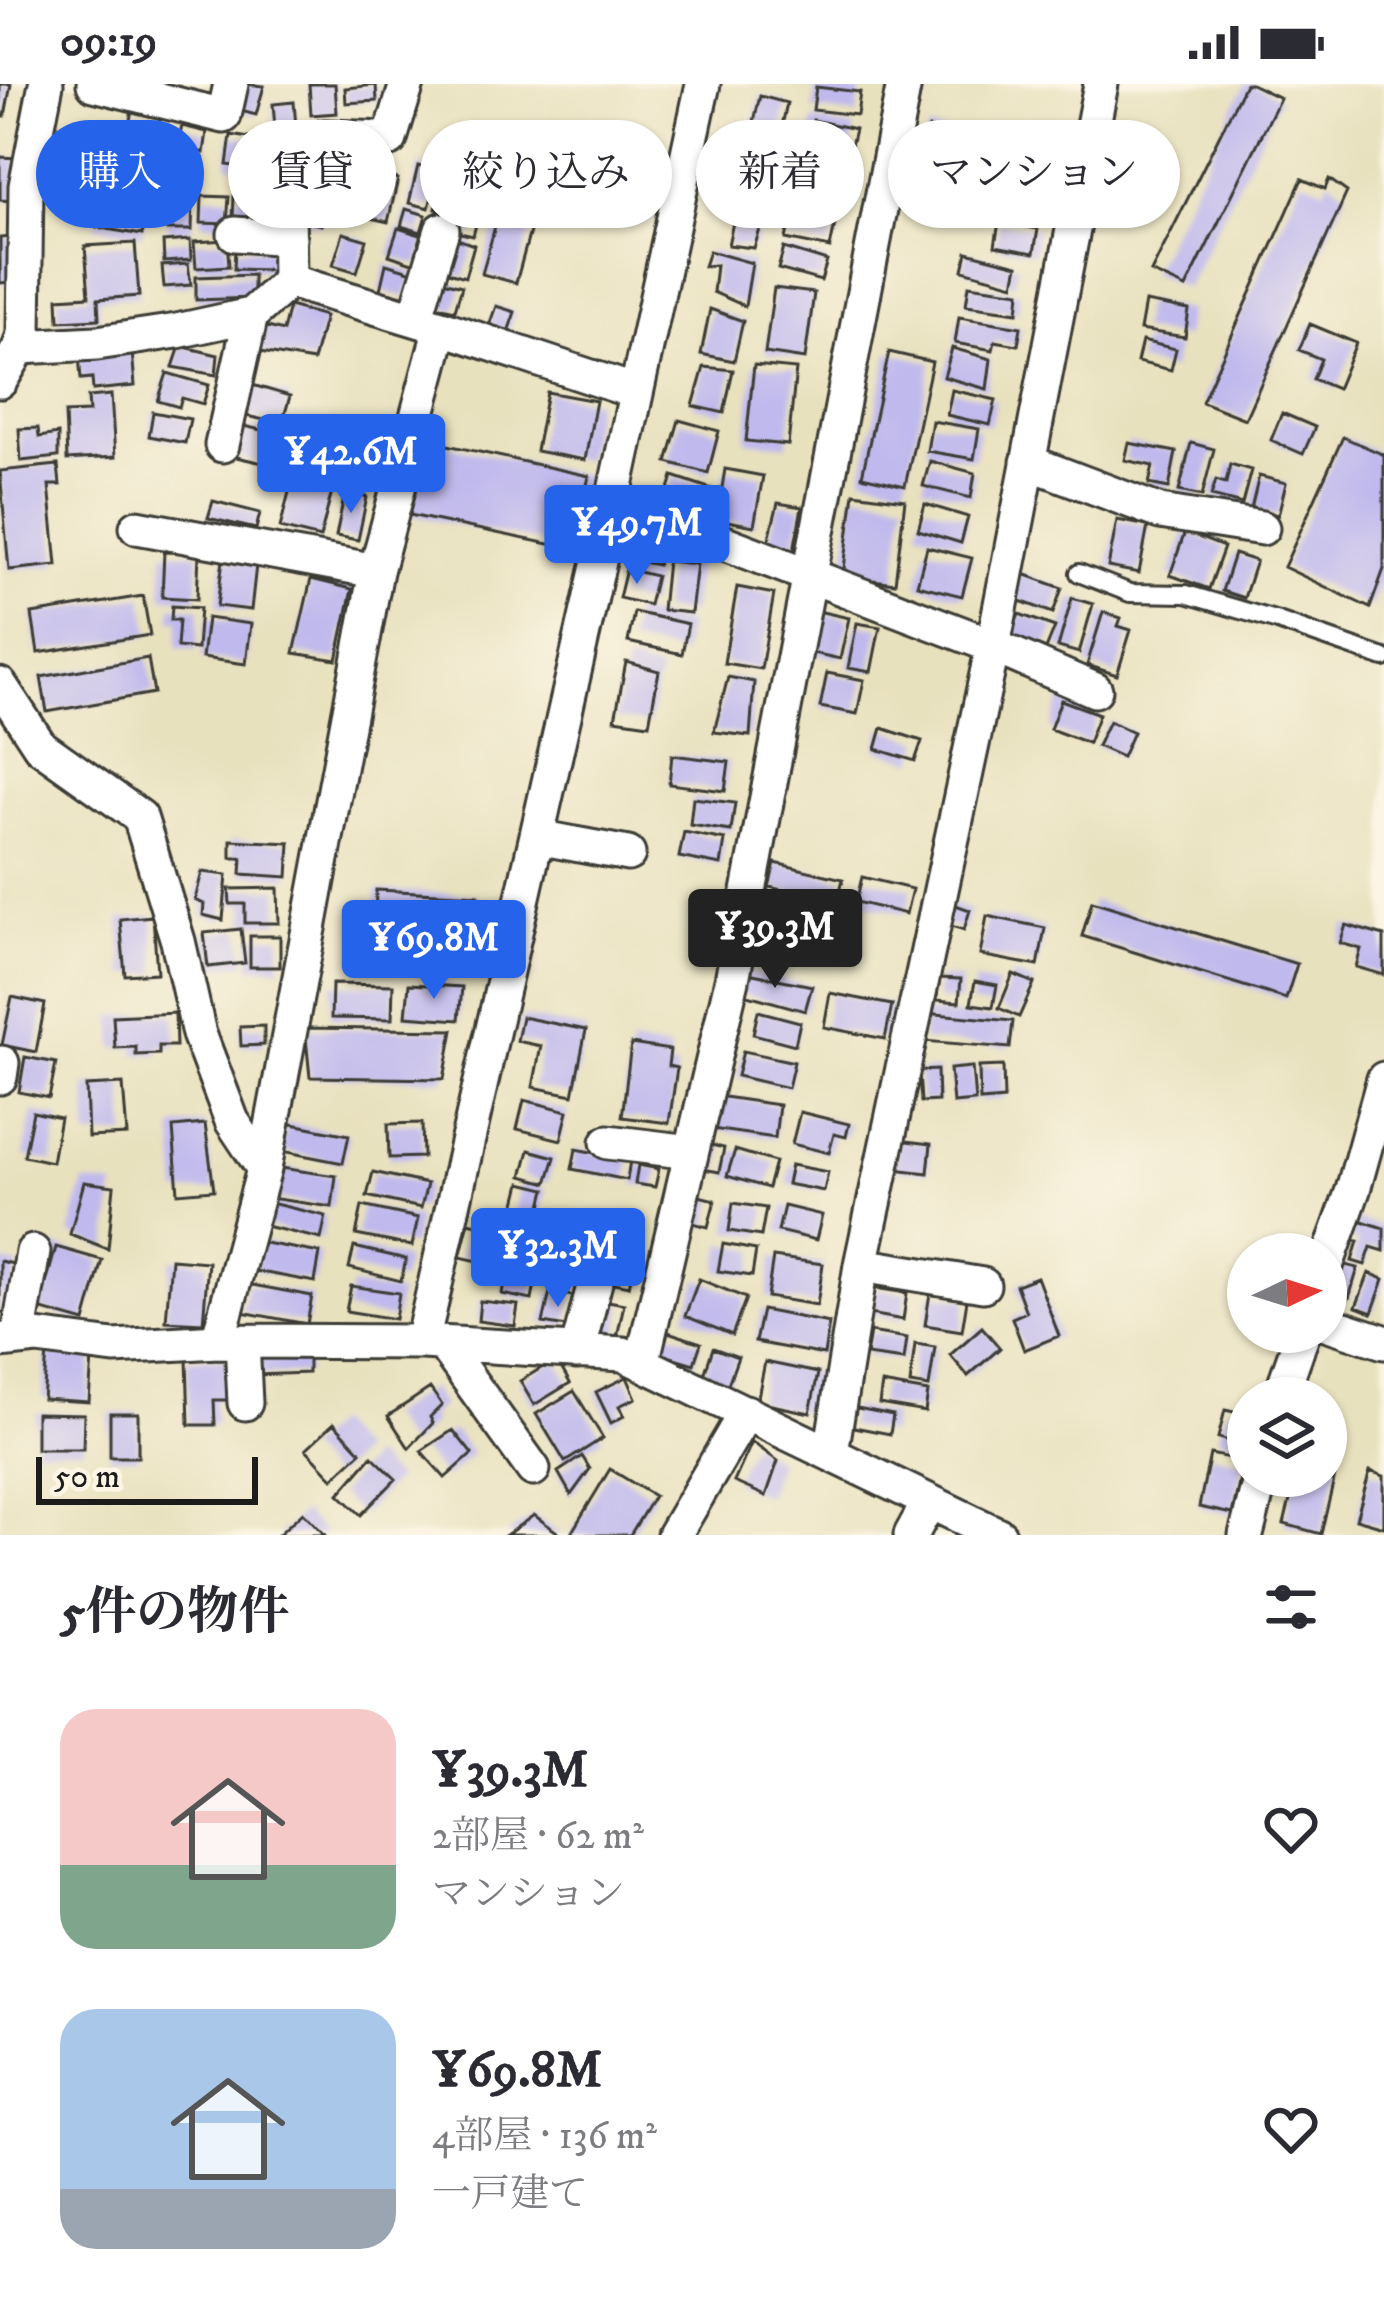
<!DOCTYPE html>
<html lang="ja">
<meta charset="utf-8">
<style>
body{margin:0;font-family:"IM FELL DW Pica","Noto Serif JP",serif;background:#f7f7f7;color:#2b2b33;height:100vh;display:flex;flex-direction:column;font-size:45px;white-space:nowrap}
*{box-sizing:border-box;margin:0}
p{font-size:39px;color:#7c7c81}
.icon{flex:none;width:66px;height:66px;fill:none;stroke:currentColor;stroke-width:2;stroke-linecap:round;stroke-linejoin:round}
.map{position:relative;height:1451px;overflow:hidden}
.details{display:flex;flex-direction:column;background:#fff;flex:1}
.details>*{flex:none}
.top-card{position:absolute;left:36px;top:36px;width:1314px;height:108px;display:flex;gap:24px}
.needle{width:78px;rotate:86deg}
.fabs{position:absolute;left:1227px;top:1149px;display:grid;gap:24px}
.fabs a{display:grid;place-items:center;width:120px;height:120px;border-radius:50%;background:#fff;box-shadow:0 3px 9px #0004;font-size:60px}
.scale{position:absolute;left:36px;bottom:30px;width:222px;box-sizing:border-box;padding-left:12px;border:6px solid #1c1c1c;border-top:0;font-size:33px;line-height:42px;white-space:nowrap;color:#1c1c1c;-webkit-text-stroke:9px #fcf5e5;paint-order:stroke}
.price{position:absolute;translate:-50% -102px;padding:0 27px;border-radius:12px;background:#2563eb;color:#fff;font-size:39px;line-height:78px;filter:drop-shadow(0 3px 6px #0008)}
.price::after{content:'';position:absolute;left:50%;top:72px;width:36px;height:27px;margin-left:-18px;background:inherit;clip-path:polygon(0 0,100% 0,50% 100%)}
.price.selected{background:#222;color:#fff}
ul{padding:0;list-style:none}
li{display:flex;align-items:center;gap:36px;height:300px;padding:0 60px}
li span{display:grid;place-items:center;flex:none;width:336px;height:240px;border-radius:36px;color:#555}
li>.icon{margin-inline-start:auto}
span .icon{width:144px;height:144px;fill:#fffc;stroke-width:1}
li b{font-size:51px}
h2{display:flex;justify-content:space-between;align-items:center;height:144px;padding:0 60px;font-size:51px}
.pill{padding:0 42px;border-radius:54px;background:#fff;box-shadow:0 3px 9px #0004;font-size:42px;line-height:108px}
.pill.selected{background:#2563eb;color:#fff}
.status{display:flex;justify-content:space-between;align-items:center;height:84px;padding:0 60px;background:#fff;direction:ltr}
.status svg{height:33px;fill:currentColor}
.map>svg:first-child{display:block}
.building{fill:#c0b9ed}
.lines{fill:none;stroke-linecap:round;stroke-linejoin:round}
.lane-casing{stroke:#3b3a34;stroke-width:22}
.street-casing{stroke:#3b3a34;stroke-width:39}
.lane{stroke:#fff;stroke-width:16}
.street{stroke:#fff;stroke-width:33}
</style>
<div class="status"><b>09:19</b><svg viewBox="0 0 49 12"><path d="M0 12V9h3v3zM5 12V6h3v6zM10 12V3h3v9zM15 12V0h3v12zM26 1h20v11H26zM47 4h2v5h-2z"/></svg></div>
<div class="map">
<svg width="1384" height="1451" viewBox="0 0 1384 1451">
<rect width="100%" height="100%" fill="#fcf5e5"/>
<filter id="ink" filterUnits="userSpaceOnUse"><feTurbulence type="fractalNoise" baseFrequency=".00833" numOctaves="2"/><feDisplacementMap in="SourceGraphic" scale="24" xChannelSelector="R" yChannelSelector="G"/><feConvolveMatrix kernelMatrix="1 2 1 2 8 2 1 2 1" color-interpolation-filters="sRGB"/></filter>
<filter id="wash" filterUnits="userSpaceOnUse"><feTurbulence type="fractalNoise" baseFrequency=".004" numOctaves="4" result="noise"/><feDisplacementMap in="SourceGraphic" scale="48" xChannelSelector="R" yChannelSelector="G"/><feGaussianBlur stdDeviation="2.7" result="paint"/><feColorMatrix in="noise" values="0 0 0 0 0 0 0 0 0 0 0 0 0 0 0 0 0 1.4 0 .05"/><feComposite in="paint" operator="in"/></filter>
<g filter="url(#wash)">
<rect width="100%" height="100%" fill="#e8e1be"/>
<g id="blocks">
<path class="building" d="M0 0H11L5 32 0 31Z
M243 0 264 2 256 31 237 26Z
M309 0H335L337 29 311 31Z
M1245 0H1251L1280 14 1186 204 1151 188Z
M376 1 377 17 346 19 345 4Z
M816 3 860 8 857 31 813 26Z
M760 12 787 19 778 60 750 55Z
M294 18 296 43 275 44 273 20Z
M132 26 161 32 153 71 124 66Z
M813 36 855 45 850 66 808 57Z
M182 42 207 48 204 69 177 63Z
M929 44 973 57 968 74 924 61Z
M231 51 286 60 282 89 227 81Z
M991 59 1052 70 1043 115 1036 114 1033 129 980 119Z
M802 65 848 77 846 99 797 87Z
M743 67 774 76 765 115 735 108Z
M176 68 203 74 199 94 172 88Z
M0 73 17 74 14 117 0 116Z
M921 77 970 84 968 102 918 95Z
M418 82 438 88 429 124 409 119Z
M359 85 398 95 388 138 349 129Z
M445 95 463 101 454 130 436 125Z
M1302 95 1325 105 1329 95 1347 108 1245 335 1202 318Z
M794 97 840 105 836 130 790 122Z
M102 100 150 108 142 151 95 143Z
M167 112H193L192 146H167Z
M202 112 229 113 227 140 201 139Z
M234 112 274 113V137L233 136Z
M464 114 482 118 473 152 456 148Z
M737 120 766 127 754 164 728 161Z
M307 123 324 126 321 141 304 137Z
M406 125 426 131 421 148 401 142Z
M498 131 532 140 516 199 482 190Z
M791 132 835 140 830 164 786 155Z
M999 138 1038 145 1034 169 995 162Z
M398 144 427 153 418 181 389 171Z
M343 149 367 156 357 188 333 181Z
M449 152 474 161 465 193 438 185Z
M11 153 13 198 0 199V154Z
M190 156 191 176 164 178 163 158Z
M227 156 229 182 196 184 194 158Z
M135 159 139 212 98 215 99 235 59 237 58 214 89 212 85 162Z
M235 164 273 165 272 186 234 185Z
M784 164 827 177 821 197 778 185Z
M709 167 752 179 745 222 713 208 716 181 704 182Z
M967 168 1018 181 1014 200 963 186Z
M188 180 191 201 164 203 162 182Z
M386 180 413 188 406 213 380 206Z
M253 191V214L196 216V193Z
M436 195 462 202 455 226 429 220Z
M969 201 1020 208 1018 228 966 221Z
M774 204 814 209 805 275 765 269Z
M1145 218 1189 226 1185 253 1140 246Z
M289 222 325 232 313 277 261 268 264 242 283 247Z
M496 222 515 228 506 254 487 247Z
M710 225 743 237 734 277 701 270Z
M959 233 1021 243 1018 261 995 257 993 266 955 259Z
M1310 240 1356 259 1337 305 1313 295 1321 275 1299 266Z
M1142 257 1176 265 1171 286 1137 278Z
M180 262 218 271 216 291 173 283Z
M952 264 991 275 987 305 944 293Z
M132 267 135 302 93 306 92 294 81 295 79 271Z
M889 268 932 278 905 402 862 392Z
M754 281 796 285 788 361 746 357Z
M704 283 733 286 724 329 693 322Z
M167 289 209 301 203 320 182 314 179 323 158 317Z
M249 300 290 312 282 340 242 331Z
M952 306 996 316 990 341 947 331Z
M547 308 596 317 585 376 536 367Z
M111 311 115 373 67 376 65 329 89 328 88 313Z
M153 328 190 335 185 359 149 352Z
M1282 329 1315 343 1303 370 1271 356Z
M679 336 719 347 708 389 667 378Z
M308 337 339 343 331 385 299 379Z
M932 337 979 345 974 375 927 367Z
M239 341 283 351 276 382 232 372Z
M345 341 382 349 373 391 355 388 357 377 339 373Z
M38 344 39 353 58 350V373L21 377 19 345Z
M1343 353 1384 371V485L1370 524 1284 483Z
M429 357 589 392 573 465 410 431Z
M1129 359 1176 368 1169 404 1149 400 1153 382 1125 376Z
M1191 359 1214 365 1202 412 1179 407Z
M930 377 975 389 971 414 923 402Z
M1230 380 1251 386 1242 420 1211 412 1216 396 1226 399Z
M58 381 60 401H49L57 481 9 486 0 387Z
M725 385 763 392 754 442 717 435Z
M293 392 333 403 320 454 280 444Z
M673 392 712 405 704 431 665 418Z
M1259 392 1286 399 1278 431 1251 425Z
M345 408 367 413 358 456 336 452Z
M854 409 905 416 895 499 843 492Z
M213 417 260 429 256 445 208 434Z
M778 419 802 423 794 466 768 459Z
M925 420 968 433 961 459 918 446Z
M1117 436 1148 442 1139 489 1108 483Z
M1185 448 1224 463 1209 505 1170 491Z
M632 451 661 456 658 481 627 475Z
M927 463 972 474 962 512 917 501Z
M164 468 199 469 197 515 162 513Z
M1234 470 1256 477 1244 514 1222 507Z
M223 476 256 481 251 526 217 522Z
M667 477 697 480 691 529 662 526Z
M626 485 656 492 649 521 619 514Z
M1018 488 1062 504 1053 529 1009 513Z
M311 495 352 505 337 576 294 569Z
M737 503 774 510 761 585 724 579Z
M143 512 150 551 38 569 32 530Z
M1072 514 1093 520 1079 569 1058 563Z
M172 522 200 524 197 565 177 563 179 536H171Z
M813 526 849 534 840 575 804 567Z
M634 528 688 540 682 570 628 558Z
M1103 528 1121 534 1118 542 1131 546 1117 591 1087 581Z
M1019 530 1055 543 1046 565 1011 551Z
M207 534 251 540 246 580 202 574Z
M857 539 880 543 871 588 848 584Z
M148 574 154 609 47 628 41 593Z
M626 578 659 587 649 640 615 635Z
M827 589 864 596 857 630 820 623Z
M728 593 754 598 750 652 714 648Z
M1061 616 1099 630 1088 659 1050 645Z
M1109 637 1133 648 1122 673 1097 662Z
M882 644 922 657 915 677 876 665Z
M672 671 729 678 725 707 669 700Z
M693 714 735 719 731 747 690 741Z
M684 748 725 756 721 781 679 773Z
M231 756 290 759 288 793 241 790 242 774H231Z
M775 779 843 795 837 819 769 803Z
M202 788 227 791 223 836 203 831 204 820 195 816Z
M862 793 912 805 906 830 856 818Z
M278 804 279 839H245V820H230L229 805Z
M376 806 478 811 477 844 375 838Z
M1092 817 1297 880 1286 915 1082 852Z
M947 818 970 826 964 846 941 839Z
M153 832 157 889 125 891 120 835Z
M987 832 1045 844 1038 882 980 871Z
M1346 841 1384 852V891L1356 883 1361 865 1340 859Z
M241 845 245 879 208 883 204 849Z
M250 852H280V883H250Z
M743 888 812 902 805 927 737 908Z
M1013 890 1034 899 1019 933 999 924Z
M938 894 961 895 959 918 937 916Z
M975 897 997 901 993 923 971 920Z
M332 900 393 901 392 935 331 934Z
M409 900 462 903 459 936 406 932Z
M830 909 892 921 885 955 824 943Z
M12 913 45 920 36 968 2 961Z
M758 927 800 938 795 961 753 950Z
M175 929 176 962H159V970L136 971V963L115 964 113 932Z
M925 929 1013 937 1010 964 922 957Z
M522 933 586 946 573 1011 533 1003 541 962 517 957Z
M264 942V961L241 962 240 943Z
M305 944 453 946 444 995 310 993Z
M631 960 670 966 668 982 677 984 669 1039 622 1033Z
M743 967 794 978 788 1004 737 992Z
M25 973 56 979 49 1014 19 1008Z
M1003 982 1004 1015 980 1017 979 983Z
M972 983 975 1017 953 1019 950 985Z
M937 986 938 1017 921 1018 919 987Z
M123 1000 127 1051 88 1053 86 1002Z
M717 1012 779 1021 775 1054 712 1045Z
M524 1016 568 1027 561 1056 517 1045Z
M33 1028 60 1034 52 1078 24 1072Z
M800 1028 849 1040 846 1053 834 1050 829 1069 792 1060Z
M287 1039 349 1051 343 1079 282 1067Z
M422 1039 423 1073 389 1074 388 1040Z
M205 1040 214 1106 178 1109 173 1043Z
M898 1056 931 1060 928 1089 894 1085Z
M703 1059 724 1064 719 1088 698 1084Z
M576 1065 630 1076 627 1096 572 1085Z
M529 1066 555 1073 547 1099 522 1092Z
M735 1066 775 1078 768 1104 727 1092Z
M638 1081 659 1085 655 1103 635 1100Z
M791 1081 828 1088 824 1107 787 1100Z
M274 1083 336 1092 332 1123 270 1114Z
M373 1088 427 1100 421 1124 367 1112Z
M84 1098 114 1102 108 1165 70 1150Z
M521 1099 546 1105 539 1134 514 1127Z
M691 1110 715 1116 708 1143 685 1137Z
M266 1118 326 1132 321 1155 261 1141Z
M733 1119 766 1124 761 1152 729 1147Z
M362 1122 418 1134 412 1162 356 1151Z
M784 1122 822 1131 816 1156 778 1147Z
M1356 1135 1384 1144V1167L1371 1163 1365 1181 1352 1177 1358 1157 1350 1155Z
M469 1138 500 1146 491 1180 460 1173Z
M514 1148 544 1153 539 1182 510 1176Z
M566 1151 587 1156 578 1193 558 1188Z
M259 1158 320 1169 315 1198 255 1187Z
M723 1160 756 1166 752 1192 718 1187Z
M56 1163 102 1176 85 1238 39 1225Z
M354 1163 406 1175 401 1197 349 1184Z
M616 1163 637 1167 629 1202 609 1198Z
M773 1173 823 1180 817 1221 767 1213Z
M171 1175 208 1178 203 1239 166 1237Z
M0 1177 18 1181 7 1229 0 1228Z
M1337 1179 1358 1184 1349 1214 1329 1209Z
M507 1182 537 1188 532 1216 502 1210Z
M1369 1189 1384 1195 1372 1229 1356 1223Z
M1037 1193 1059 1252 1024 1266 1012 1234 1026 1228 1016 1201Z
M699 1195 746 1214 732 1251 685 1232Z
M247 1200 312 1212 307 1240 242 1228Z
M351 1202 399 1209 395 1235 346 1227Z
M874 1204 907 1209 903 1236 870 1230Z
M550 1208 573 1212 566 1243 543 1239Z
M930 1209 967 1216 962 1247 925 1241Z
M603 1216 624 1220 617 1253 597 1249Z
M480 1217 518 1221 515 1242 478 1237Z
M762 1226 829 1239 824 1271 755 1258Z
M982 1243 1000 1264 968 1292 950 1271Z
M668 1248 701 1259 694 1280 661 1270Z
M870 1248 907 1254 904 1276 866 1271Z
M915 1260 935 1263 929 1303 910 1300Z
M713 1264 738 1273 727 1303 703 1294Z
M47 1269 92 1273 89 1318 43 1315Z
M308 1272V1289L254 1291V1273Z
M229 1274 230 1316H214L215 1341H189L187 1275Z
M556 1275 570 1299 534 1321 520 1297Z
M765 1278 818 1289 810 1329 757 1318Z
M627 1293 636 1314 619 1322 624 1332 611 1339 596 1308Z
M882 1300 928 1308 925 1328 879 1320Z
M430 1304 442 1321 430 1333 433 1339 409 1364 388 1332Z
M574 1307 603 1354 565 1378 536 1330Z
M852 1323 893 1331 890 1350 849 1342Z
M1225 1326 1248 1331 1243 1361 1218 1354Z
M36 1329 84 1330 83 1365H36Z
M110 1329H138V1373H110Z
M334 1339 361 1368 333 1394 306 1365Z
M453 1346 472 1370 445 1394 421 1367Z
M752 1358 778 1377 766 1412 734 1398Z
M1210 1370 1244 1377 1232 1430 1199 1423Z
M372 1372 396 1395 361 1431 339 1410Z
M582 1372 590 1385 571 1411 558 1388Z
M1326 1372 1339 1375 1321 1450 1284 1440 1296 1392H1326Z
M610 1385 654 1412 630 1451H570Z
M1370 1387 1384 1392V1443L1356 1435Z
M303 1428 325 1451H278Z
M534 1431 561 1451H506Z"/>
</g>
</g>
<g filter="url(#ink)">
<use href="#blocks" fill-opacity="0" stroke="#3b3a34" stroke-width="3"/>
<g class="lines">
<defs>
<path id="lane" d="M1079 489 1130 509 1186 510 1278 537 1384 574"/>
<path id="street" d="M94 0 224 32 231 0
M235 150 289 154
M289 197 441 243
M415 235 442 146
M20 263 24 250 26 102 46 0
M0 297 20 263 97 259 177 247 251 231 289 197 288 116 297 80 325 53 390 55 407 0
M222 361 251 231
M1028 378 1160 428 1262 444
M613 416 993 562 1095 606
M137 443 376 487
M0 601 40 662 140 733 178 857 199 950 232 1037 264 1085
M537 753 628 770
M0 993 2 979
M608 1058 691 1068
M861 1181 983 1201
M1326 1182 1353 1106 1384 995
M1326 1239 1384 1258
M18 1255 33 1168
M0 1257 37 1253 114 1263 218 1257 422 1258 623 1270 999 1451
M218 1257 264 1085 376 487 441 243 636 308
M242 1257 245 1319
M422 1258 613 416 703 0
M444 1261 533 1385
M577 1268 601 1175
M642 1279 732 896 904 0
M1280 1314 1303 1248
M831 1369 861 1181 993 562 1101 0
M674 1451 746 1328
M911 1451 929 1418
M1246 1451 1261 1392"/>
</defs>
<use href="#lane" class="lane-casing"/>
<use href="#street" class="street-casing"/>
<use href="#lane" class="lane"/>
<use href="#street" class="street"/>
</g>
</g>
</svg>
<div class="fabs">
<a><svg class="needle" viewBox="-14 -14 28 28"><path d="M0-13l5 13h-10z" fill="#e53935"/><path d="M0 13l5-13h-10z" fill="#7c7c81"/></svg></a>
<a><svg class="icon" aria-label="layers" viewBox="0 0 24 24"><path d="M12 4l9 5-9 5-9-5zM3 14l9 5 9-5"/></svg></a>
</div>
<div class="scale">50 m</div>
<b class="price" style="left:351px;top:432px">¥42.6M</b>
<b class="price" style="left:637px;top:503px">¥49.7M</b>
<b class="price selected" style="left:775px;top:907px">¥39.3M</b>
<b class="price" style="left:434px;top:918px">¥69.8M</b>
<b class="price" style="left:558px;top:1226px">¥32.3M</b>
<div class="top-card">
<a class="pill selected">購入</a>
<a class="pill">賃貸</a>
<a class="pill">絞り込み</a>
<a class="pill">新着</a>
<a class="pill">マンション</a>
</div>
</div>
<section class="details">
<h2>5件の物件<svg class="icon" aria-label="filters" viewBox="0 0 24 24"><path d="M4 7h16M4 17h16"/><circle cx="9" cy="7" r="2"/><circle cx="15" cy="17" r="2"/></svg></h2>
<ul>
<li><span style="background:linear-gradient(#f6c9c9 65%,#7fa58c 0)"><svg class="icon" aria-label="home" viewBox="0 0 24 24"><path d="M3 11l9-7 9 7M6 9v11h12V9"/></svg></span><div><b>¥39.3M</b><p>2部屋 · 62 m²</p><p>マンション</p></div><svg class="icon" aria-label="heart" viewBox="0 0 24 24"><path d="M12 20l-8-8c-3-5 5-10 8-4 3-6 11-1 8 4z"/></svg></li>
<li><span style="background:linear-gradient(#a9c7e8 75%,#9aa5b1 0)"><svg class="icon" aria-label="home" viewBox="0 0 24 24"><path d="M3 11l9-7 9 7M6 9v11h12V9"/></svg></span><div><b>¥69.8M</b><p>4部屋 · 136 m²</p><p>一戸建て</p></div><svg class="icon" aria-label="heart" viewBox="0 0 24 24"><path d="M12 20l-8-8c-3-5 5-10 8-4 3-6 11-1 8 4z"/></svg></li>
</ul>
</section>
